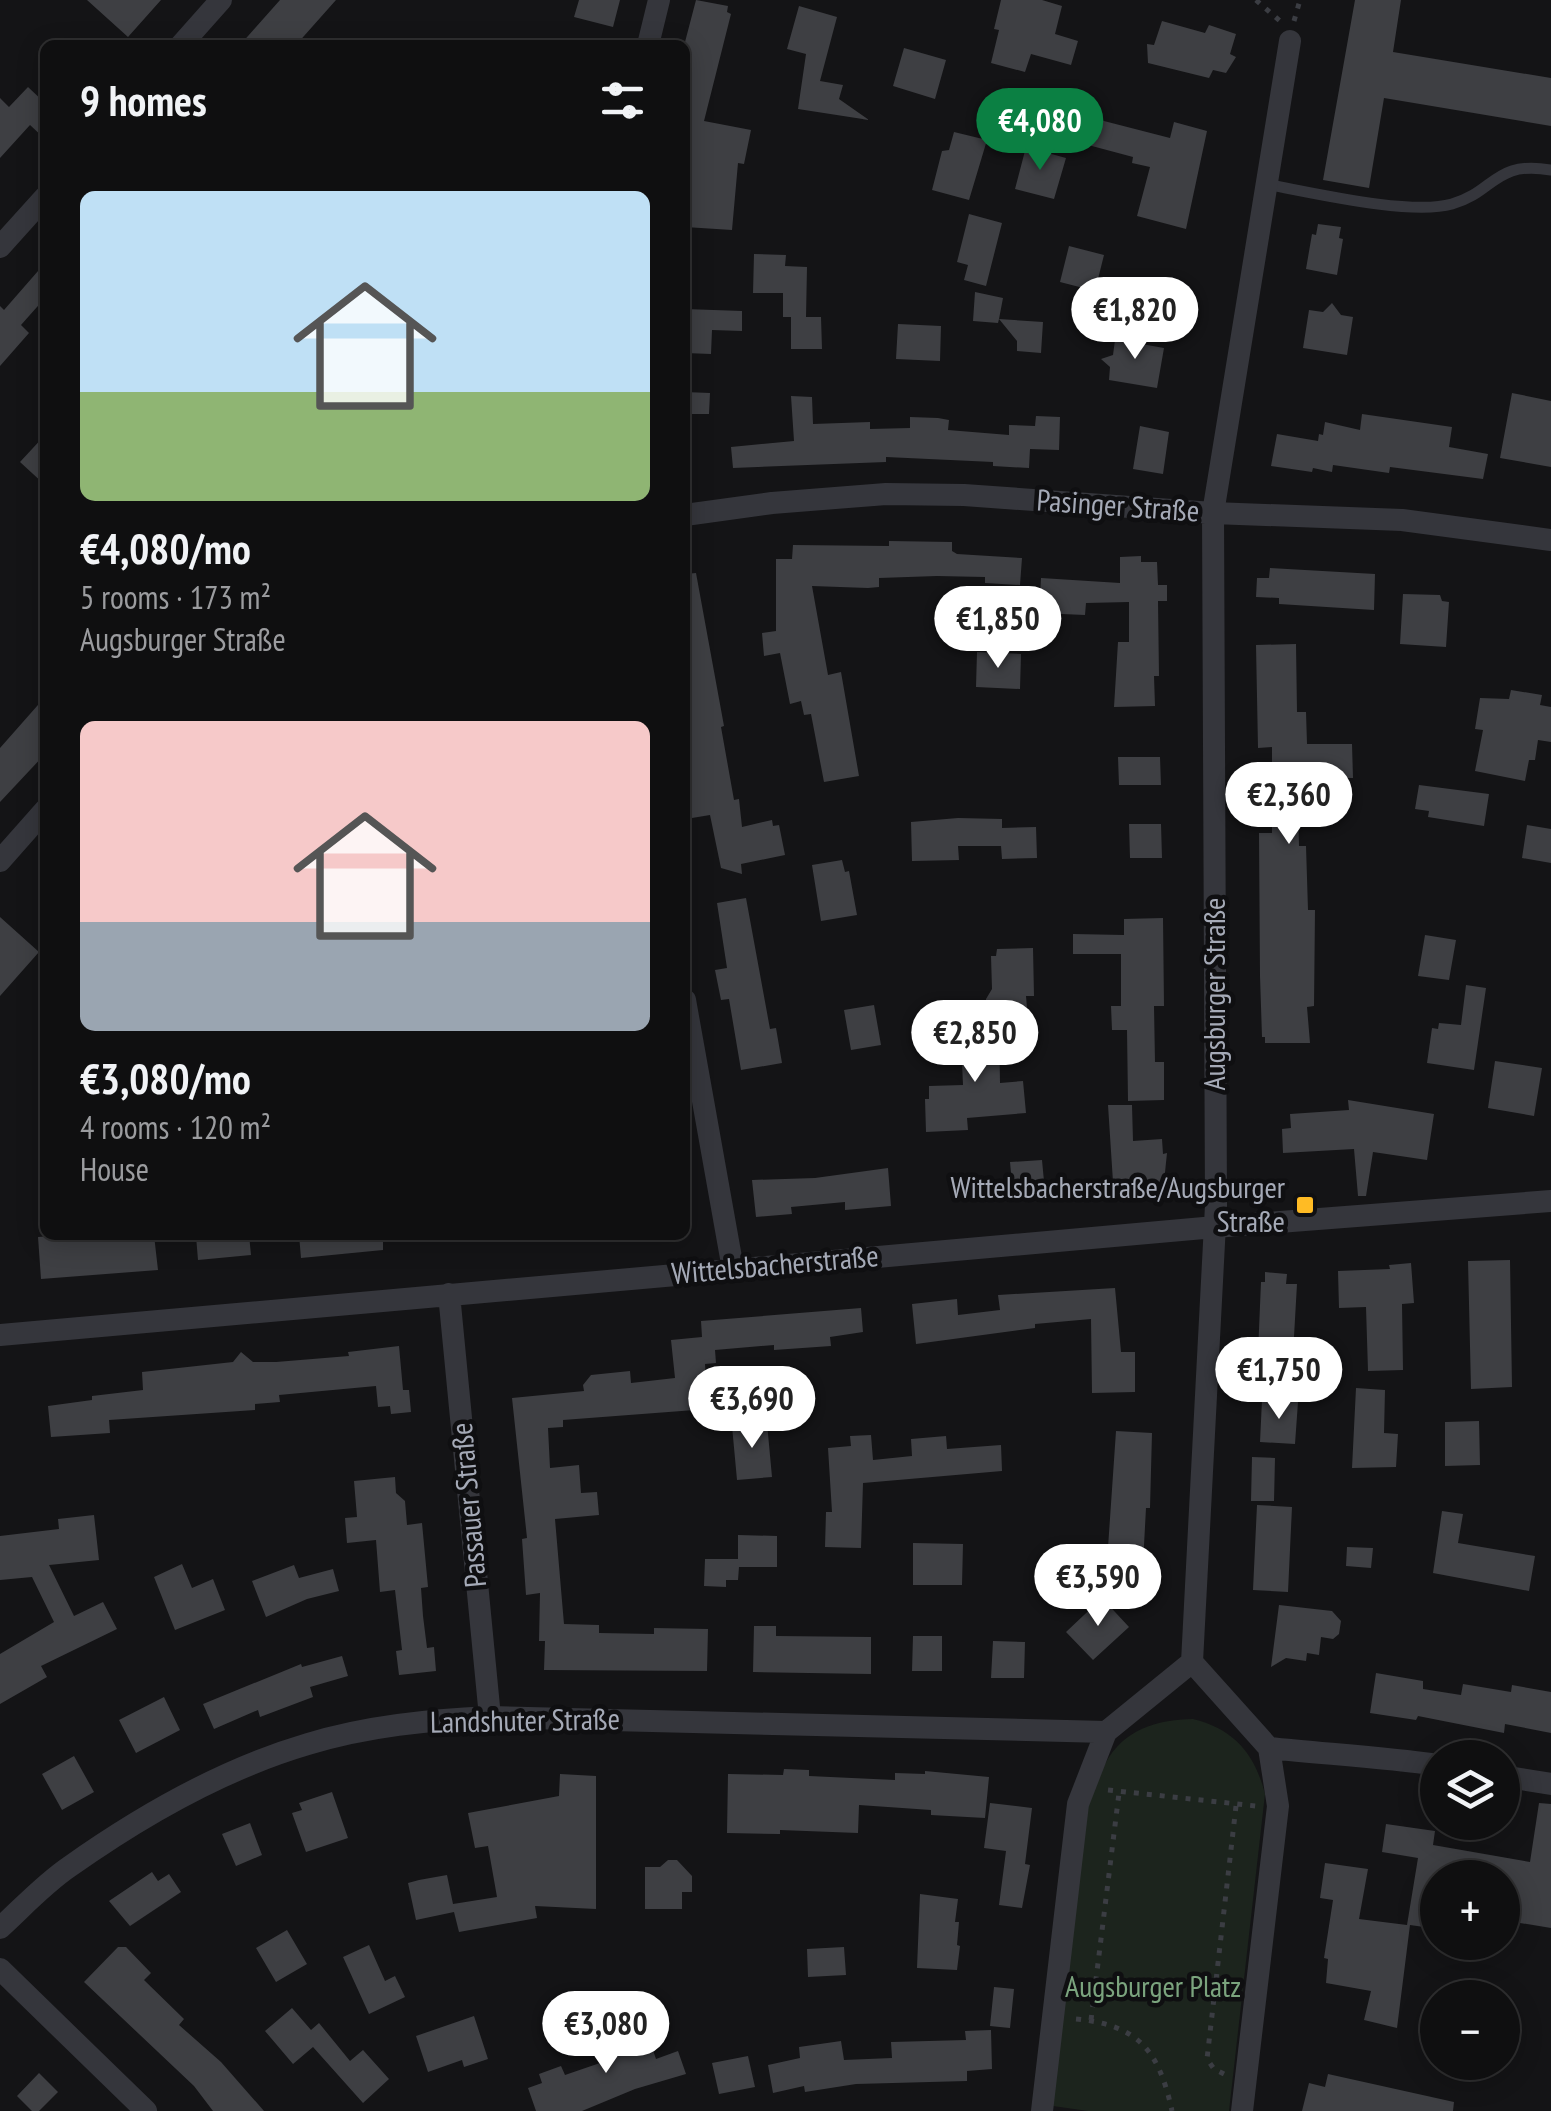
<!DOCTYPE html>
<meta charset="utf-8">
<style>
body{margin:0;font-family:"PT Sans Narrow",sans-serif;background:#181819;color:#f1f3f6;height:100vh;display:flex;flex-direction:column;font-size:38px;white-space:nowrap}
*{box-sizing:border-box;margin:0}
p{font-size:32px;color:#9b9c9f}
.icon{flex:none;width:55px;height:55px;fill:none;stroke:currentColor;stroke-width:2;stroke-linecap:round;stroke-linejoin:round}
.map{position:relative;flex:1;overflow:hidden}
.panel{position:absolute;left:40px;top:40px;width:650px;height:1200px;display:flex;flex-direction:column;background:#0f0f10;border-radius:15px;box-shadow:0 5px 25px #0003,0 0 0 2px #2f2f30}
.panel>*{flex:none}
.tools{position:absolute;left:1420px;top:1740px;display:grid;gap:20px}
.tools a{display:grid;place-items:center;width:100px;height:100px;border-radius:50%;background:#0f0f10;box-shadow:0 5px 25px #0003,0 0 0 2px #2f2f30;font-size:50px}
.price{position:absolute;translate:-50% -85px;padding:0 22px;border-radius:35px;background:#fff;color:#222;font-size:32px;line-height:65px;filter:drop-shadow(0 2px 5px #0008)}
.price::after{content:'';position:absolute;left:50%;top:60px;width:30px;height:22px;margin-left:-15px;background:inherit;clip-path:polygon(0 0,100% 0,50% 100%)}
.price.on{background:#0b8043;color:#fff}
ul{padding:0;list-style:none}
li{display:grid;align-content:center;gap:20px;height:530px;padding:0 40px}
li span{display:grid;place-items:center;height:310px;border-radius:15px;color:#555}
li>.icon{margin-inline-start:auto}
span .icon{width:180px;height:180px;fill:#fffc;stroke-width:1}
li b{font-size:42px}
h2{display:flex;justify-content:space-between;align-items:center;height:120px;padding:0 40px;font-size:42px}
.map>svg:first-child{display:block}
.green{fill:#1c241d}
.building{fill:#3e3f43}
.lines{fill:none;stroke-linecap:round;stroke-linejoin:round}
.path{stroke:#3b3d43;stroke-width:5;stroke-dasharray:5 8;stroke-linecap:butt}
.lane{stroke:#35363c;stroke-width:11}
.street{stroke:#35363c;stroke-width:22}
.poi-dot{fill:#ffbb24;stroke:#0f0f11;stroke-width:4}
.labels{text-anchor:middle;stroke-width:9;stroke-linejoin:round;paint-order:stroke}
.street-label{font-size:30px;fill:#a5aab7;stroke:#0f0f11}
.poi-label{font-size:30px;fill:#a5aab7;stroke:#0f0f11;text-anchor:end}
.park-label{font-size:30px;fill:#7ba47e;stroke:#0f0f11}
</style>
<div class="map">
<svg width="1551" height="2111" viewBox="0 0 1551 2111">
<rect width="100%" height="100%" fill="#141416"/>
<path class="green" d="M1193 1719C1234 1729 1255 1754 1265 1794L1229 2111H1088L1053 2106 1084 1806C1097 1792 1097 1779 1105 1764 1124 1729 1156 1720 1193 1719Z"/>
<path class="building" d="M87 0H161L128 37Z
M280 0H336L296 45H240Z
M579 0H620L613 27 574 17Z
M696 0 728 6 727 12 731 14 704 121 751 130 744 164 738 163 732 230 685 227V42Z
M1001 0H1042L1062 6 1055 34 1078 41 1071 65 1031 54 1025 72 991 63 999 30 994 29Z
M1355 0H1401L1393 52 1551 78V126L1384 98 1369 188 1323 180Z
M799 6 837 17 820 81 843 85 839 99 869 120 798 109 806 54 787 49Z
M1162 21 1205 33 1209 25 1236 34 1230 54 1236 57 1226 73 1213 70 1209 78 1148 63 1147 44 1154 45Z
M904 48 946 60 935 99 893 86Z
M28 87 45 103V139L30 125 0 158V98L9 107Z
M1069 112 1170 138 1174 122 1207 131 1186 229 1137 216 1150 167 1132 163 1133 157 1062 138Z
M954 132 987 140 969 200 932 190 942 151 949 150Z
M1026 147 1066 158 1054 199 1015 189Z
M969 214 1002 223 986 286 964 280 968 265 957 262Z
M1318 224 1341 227 1339 238 1343 239 1337 275 1306 269 1312 234 1316 235Z
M1069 246 1104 255 1095 291 1060 282Z
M754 254 786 255 785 266 807 267 806 317H821L822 349H791V317H783V293H753Z
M45 263V298L21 325 29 333 0 366V306L4 310Z
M975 292 1003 298 999 319 1043 322 1041 353 1017 351V341L999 319 998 323 973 321Z
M1332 303 1341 315 1353 317 1347 355 1303 348 1309 310 1323 312Z
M685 309 742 311V331L712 330 711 354 685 353Z
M898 324 941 326 940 361 896 359Z
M1130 328 1136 343 1164 348 1157 388 1109 380 1110 367 1101 359 1113 355 1115 340 1120 341Z
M685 392 710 393 709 414H685Z
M1512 393 1551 401V467L1500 458Z
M791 396 812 397 813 424 870 422V429L910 428V417L938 418 949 420 948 430 1009 435V425L1035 426 1036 416 1060 417 1059 450 1030 449 1029 468 993 466V462L886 457V462L733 468 731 447 794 441Z
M1362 414 1452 427 1449 447 1488 454 1483 479 1390 467 1389 473 1333 465 1332 472 1313 468 1312 472 1271 466 1277 434 1318 441 1319 434 1323 435 1325 422 1360 430Z
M1140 426 1169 432 1163 474 1133 469Z
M45 435V485L20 462Z
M889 541 952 542V551L957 554 1022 558 1020 585 985 583V577L937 576 879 578V587L868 588 812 586 828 675 841 672 859 776 824 782 811 714 804 715 801 701 790 704 780 653 764 656 762 633 776 631V559H792L793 545 889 546Z
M1141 556V562H1157L1158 585H1167V601H1158L1159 676H1154L1155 706 1114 707 1118 642H1129V602L1086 603 1085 615 1039 613 1041 578 1120 583V557Z
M1270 568 1375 574 1374 610 1279 604V598L1256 597 1257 578H1269Z
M696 573 724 726 721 727 734 800 739 799 742 827 772 820 773 826 779 825 785 855 741 864 742 874 721 868 710 815 692 818 685 778V574Z
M1403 594 1440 595 1442 601 1449 602 1446 647 1400 644Z
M1296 644 1297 712H1306L1307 744H1352L1353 778H1330L1331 805 1298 806 1299 846H1306L1308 910H1315L1314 1006 1307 1007 1310 1043H1265V1037H1262L1260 976 1259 833H1272V821H1278L1277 784H1272V747L1258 748 1256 645Z
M977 652 1021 654 1020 689 976 687Z
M1511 690 1542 695 1540 705 1551 707V742L1538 740 1535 760H1529L1525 781 1475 771 1483 730 1475 729 1480 698 1509 699Z
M45 697V754L0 802V748Z
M1118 757H1160L1161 785H1119Z
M1419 785 1489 794 1484 826 1428 817 1429 811 1415 809Z
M958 818 1002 819V828L1036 827 1037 858 1002 859 1001 846H958L959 860 912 861 911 822Z
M1129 824H1161L1162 858H1130Z
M1527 825 1551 829V863L1522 858Z
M842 860 845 872 849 871 857 915 821 921 812 865Z
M746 898 770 1029 776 1028 782 1063 741 1070 729 999 721 1000 715 970 727 968 717 903Z
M0 917 39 952 0 996Z
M1163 918 1164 1006H1154L1155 1062H1164V1100L1128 1101 1127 1030H1112L1111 1006H1121V954H1073V934L1124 935V919Z
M1425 935 1456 940 1449 980 1418 976Z
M1033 948 1034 996H1026L1027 1008 1013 1009V1015L986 1016V999L992 989 991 956H996L997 949Z
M1466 985 1486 988 1474 1070 1427 1063 1432 1028 1438 1029 1439 1023 1461 1025Z
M874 1005 881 1045 851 1050 844 1010Z
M977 1020H999L1000 1083 1023 1081 1026 1113 967 1118 968 1130 926 1132 925 1099H929V1086L963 1085 961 1040 970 1039 969 1024H977Z
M1495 1061 1542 1068 1534 1116 1488 1108Z
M1348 1100 1434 1114 1427 1160 1373 1152 1366 1196H1358L1354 1149 1283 1153 1282 1129 1291 1128 1290 1114 1349 1110Z
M1108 1105H1132L1133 1141 1162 1139 1163 1154 1167 1153 1164 1182 1143 1183V1180L1113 1182Z
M1042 1160 1045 1192 1013 1195 1010 1162Z
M888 1168 891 1206 845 1210V1202L791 1207 792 1214 756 1217 752 1180 815 1178Z
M66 1235H154L158 1270 41 1279 38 1237Z
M211 1235H249L251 1255 198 1260 196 1236Z
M299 1235H383V1250L301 1258Z
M1510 1260 1512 1387 1471 1389 1468 1261Z
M1411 1263 1414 1303 1402 1304 1403 1370 1368 1371 1366 1307 1339 1308 1338 1271 1390 1269 1389 1265Z
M1265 1272 1287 1274 1286 1284H1297L1293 1354 1258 1353 1261 1282H1265Z
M1115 1288 1121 1352H1135V1392L1092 1393 1091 1319 1035 1324V1328L916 1344 912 1304 957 1299 958 1315 1000 1310 998 1295Z
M861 1308 863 1332 830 1337 831 1346 774 1350V1345L715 1350 716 1363 705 1364 708 1409 563 1420V1427L548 1428 550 1468 579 1465 581 1493 597 1492 599 1515 555 1519 564 1624 599 1625V1633L654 1634V1628L708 1629 707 1671 544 1670 545 1641H539L540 1593 526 1595 522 1539 527 1538 512 1398 584 1391 583 1385 591 1375 630 1371 631 1383 675 1378 671 1340 702 1337 701 1321Z
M399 1346 403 1390H409L411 1412 391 1414 390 1406 378 1407 376 1386 279 1395 280 1402 255 1404V1410L109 1420 110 1433 51 1437 48 1406 92 1400V1396L143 1390 142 1372 233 1362 241 1352 253 1362H276L349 1356 348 1352Z
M1356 1388 1385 1390 1384 1433 1398 1434 1396 1467 1352 1468Z
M1262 1400 1298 1402 1295 1444 1260 1442Z
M1479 1421 1480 1465 1445 1466V1422Z
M767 1423 772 1477 737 1480 732 1426Z
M1116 1431 1152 1433 1150 1508H1146L1143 1564 1107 1562Z
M871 1435 873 1460 912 1456 911 1439 946 1436 947 1449 1001 1445 1002 1471 863 1483 861 1548 825 1547 826 1512H832L828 1448 851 1446 850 1436Z
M1252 1457 1275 1458 1274 1501H1251Z
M395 1477 396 1493 405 1501 407 1525 422 1523 428 1587 421 1588 423 1616 427 1648 434 1647 436 1671 399 1675 396 1651 402 1650 395 1590 380 1592 376 1540 347 1543 345 1518 357 1517 354 1481Z
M1257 1505 1292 1507 1288 1592 1253 1590Z
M1442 1511 1463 1514 1458 1543 1535 1556 1529 1591 1433 1573Z
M94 1515 99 1560 49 1565 74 1616 103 1602 117 1629 41 1666 47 1677 0 1704V1654L54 1622 32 1577 0 1580V1536L59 1529 58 1519Z
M738 1535 777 1536V1567H739L738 1580H726V1587L704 1586 705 1559H738Z
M913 1543 963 1544 962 1585H913Z
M1347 1547 1373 1548 1371 1568 1346 1566Z
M182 1564 192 1588 213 1579 225 1610 175 1630 154 1577Z
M294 1565 299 1578 333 1569 339 1591 307 1599 266 1617 252 1581Z
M1102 1598 1129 1627 1093 1660 1066 1632Z
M1279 1605 1332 1611 1341 1621 1339 1634 1333 1639 1321 1637 1319 1655 1307 1653 1306 1661 1286 1658 1271 1667Z
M754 1626H776V1636L871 1637V1674L753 1672Z
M913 1636H942V1671H912Z
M993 1641 1025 1642 1024 1678H991Z
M342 1656 348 1676 310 1687 313 1697 260 1717 258 1710 214 1729 203 1704 301 1664 302 1667Z
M1376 1673 1423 1681V1689L1461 1695 1463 1684 1511 1692 1512 1685 1551 1692V1733L1505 1724 1504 1733 1418 1716 1416 1720 1370 1713Z
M164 1697 180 1730 136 1753 119 1720Z
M74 1756 94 1792 62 1810 42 1774Z
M784 1769 809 1770V1776L895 1780V1773L925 1774V1771L989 1777 985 1818 931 1815V1810L859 1805 858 1833 780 1830V1834L727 1833 728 1774 783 1775Z
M560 1774 596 1776V1909L535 1906 537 1918 459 1932 454 1912 416 1920 408 1883 419 1880 447 1875 453 1904 497 1897 488 1846 475 1848 468 1813 559 1796Z
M332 1792 348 1838 306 1852 292 1813 302 1810 299 1803Z
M990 1803 1032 1808 1025 1864 1030 1865 1022 1908 999 1905 1006 1851 984 1848Z
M1539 1803 1551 1804V1928L1502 1920V1878H1438L1431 1928 1410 1925 1397 2028 1364 2020 1371 1991 1326 1983 1328 1959 1324 1958 1333 1900 1320 1898 1325 1863 1368 1869 1359 1919 1407 1925 1418 1858 1382 1852 1386 1824 1435 1831 1433 1845 1530 1862Z
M250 1823 262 1855 236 1866 222 1834Z
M668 1860H677L692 1876V1892H682V1909H645V1867H660Z
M152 1872 158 1881 169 1874 181 1892 130 1926 109 1901Z
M920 1894 958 1899 955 1922H959L957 1945 960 1946 957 1970 917 1968Z
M287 1930 307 1964 276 1982 256 1948Z
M369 1945 385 1981 395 1976 405 1997 369 2014 343 1957Z
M118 1947H126L151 1973 144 1980 184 2019 179 2025 221 2062 264 2111H213L194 2086 84 1982Z
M844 1947 846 1975 808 1977 807 1949Z
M994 1987 1014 1989 1010 2028 990 2026Z
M292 2008 311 2030 319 2023 350 2061 363 2050 389 2079 363 2103 313 2047 293 2064 265 2031Z
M474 2016 488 2059 464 2067 462 2060 428 2072 416 2036Z
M646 2030 656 2059 678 2051 686 2074 635 2089 582 2111H536L528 2088 542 2083 539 2074 561 2066 565 2075 600 2063 603 2046Z
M991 2030 992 2069 967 2071V2081L856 2084 805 2092 804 2086 773 2093 768 2065 800 2058 799 2047 841 2041 844 2060 892 2058 891 2042 966 2040 965 2031Z
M748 2056 755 2087 719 2094 712 2063Z
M39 2073 58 2092 39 2111H32L17 2096Z
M1328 2074 1454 2102 1453 2111H1302L1309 2083 1325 2087Z"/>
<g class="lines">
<path class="path" d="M1256 0 1280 21
M1294 21 1300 0
M1108 1790 1256 1806
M1076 2019C1139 2025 1159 2051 1172 2111
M1091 2020 1119 1793
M1224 2074 1214 2069 1207 2059 1236 1806"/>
<path class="lane" d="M1265 184C1310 192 1410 216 1452 204 1495 192 1494 160 1551 170"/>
<path class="street" d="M181 45 221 0
M648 45 659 0
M0 247 45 197
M685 515 772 503 886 494 964 495 1213 513 1402 520 1551 540
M0 861 45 810
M685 1000 733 1269
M449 1294 490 1717
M0 1335 1215 1227 1551 1201
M1192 1662 1269 1748 1278 1806 1242 2111
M1269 1748C1326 1754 1382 1757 1438 1765
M1502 1776 1551 1784
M0 1928C22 1908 44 1884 69 1867 141 1816 223 1769 308 1744 367 1726 429 1720 490 1717L1106 1732
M0 1969 146 2111
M1042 2111 1078 1804 1106 1732 1192 1662 1216 1205 1213 513 1290 41"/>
</g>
<rect class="poi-dot" x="1295" y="1195" width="20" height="20" rx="5"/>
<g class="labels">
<g class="street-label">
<text transform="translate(1118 506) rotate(4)" y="10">Pasinger Straße</text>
<text transform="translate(1215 994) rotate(-90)" y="10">Augsburger Straße</text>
<text transform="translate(775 1265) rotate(-5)" y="10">Wittelsbacherstraße</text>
<text transform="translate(469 1505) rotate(-95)" y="10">Passauer Straße</text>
<text transform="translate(525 1721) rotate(-1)" y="10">Landshuter Straße</text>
</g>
<g class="poi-label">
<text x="1285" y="1198">Wittelsbacherstraße/Augsburger<tspan x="1285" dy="34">Straße</tspan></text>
</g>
<g class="park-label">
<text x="1153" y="1997">Augsburger Platz</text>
</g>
</g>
</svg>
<div class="tools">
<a><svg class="icon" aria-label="layers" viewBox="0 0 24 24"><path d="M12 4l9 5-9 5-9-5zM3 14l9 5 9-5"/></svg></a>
<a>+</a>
<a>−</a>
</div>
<b class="price on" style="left:1040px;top:173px">€4,080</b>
<b class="price" style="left:1135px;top:362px">€1,820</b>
<b class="price" style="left:998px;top:671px">€1,850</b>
<b class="price" style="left:1289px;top:847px">€2,360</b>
<b class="price" style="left:975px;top:1085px">€2,850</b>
<b class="price" style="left:1279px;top:1422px">€1,750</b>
<b class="price" style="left:752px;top:1451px">€3,690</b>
<b class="price" style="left:1098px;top:1629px">€3,590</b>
<b class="price" style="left:606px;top:2076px">€3,080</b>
<section class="panel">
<h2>9 homes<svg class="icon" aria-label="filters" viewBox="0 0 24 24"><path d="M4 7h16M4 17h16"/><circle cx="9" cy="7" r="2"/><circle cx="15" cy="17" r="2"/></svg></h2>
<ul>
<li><span style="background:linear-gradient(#bfe0f5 65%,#8fb573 0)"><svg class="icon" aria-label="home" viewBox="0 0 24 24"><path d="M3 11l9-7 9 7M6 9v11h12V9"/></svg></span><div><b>€4,080/mo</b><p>5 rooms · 173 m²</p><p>Augsburger Straße</p></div></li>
<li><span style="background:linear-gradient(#f6c9c9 65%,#9aa5b1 0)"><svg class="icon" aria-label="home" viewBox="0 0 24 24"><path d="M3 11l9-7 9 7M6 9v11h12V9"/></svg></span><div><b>€3,080/mo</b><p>4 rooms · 120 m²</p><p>House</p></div></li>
</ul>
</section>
</div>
